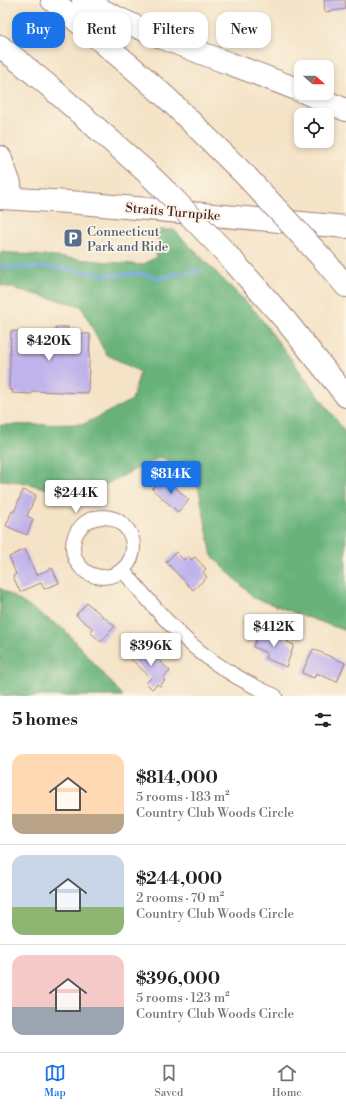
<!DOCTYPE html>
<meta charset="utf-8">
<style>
body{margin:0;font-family:"Libre Bodoni",serif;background:#f2f2f2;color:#202124;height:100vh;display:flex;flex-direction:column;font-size:15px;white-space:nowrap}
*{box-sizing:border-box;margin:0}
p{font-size:13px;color:#757577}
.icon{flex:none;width:22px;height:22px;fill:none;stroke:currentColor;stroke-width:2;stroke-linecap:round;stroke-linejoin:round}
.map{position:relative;height:696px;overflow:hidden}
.details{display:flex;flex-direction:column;background:#fff;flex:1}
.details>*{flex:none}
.guide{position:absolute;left:12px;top:12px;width:322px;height:36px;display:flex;gap:8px}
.needle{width:26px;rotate:111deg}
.buttons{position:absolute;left:294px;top:60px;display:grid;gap:8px}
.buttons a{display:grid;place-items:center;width:40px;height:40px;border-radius:8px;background:#fff;box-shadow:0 2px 6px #0003;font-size:20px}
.price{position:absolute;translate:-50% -34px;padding:0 9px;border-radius:4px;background:#fff;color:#222;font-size:13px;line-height:26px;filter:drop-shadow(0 1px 2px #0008)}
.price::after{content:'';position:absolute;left:50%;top:24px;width:12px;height:9px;margin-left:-6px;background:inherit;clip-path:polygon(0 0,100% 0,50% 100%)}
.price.current{background:#1a73e8;color:#fff}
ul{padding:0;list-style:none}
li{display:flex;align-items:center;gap:12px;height:100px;padding:0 12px}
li+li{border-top:1px solid #e0e0e0}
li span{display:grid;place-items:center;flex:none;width:112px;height:80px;border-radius:12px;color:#555}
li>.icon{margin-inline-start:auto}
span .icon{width:48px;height:48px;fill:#fffc;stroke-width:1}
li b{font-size:17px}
h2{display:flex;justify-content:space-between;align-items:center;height:48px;padding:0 12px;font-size:17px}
.chip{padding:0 14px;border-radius:12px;background:#fff;box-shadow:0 2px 6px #0003;font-size:14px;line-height:36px}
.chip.current{background:#1a73e8;color:#fff}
.dock{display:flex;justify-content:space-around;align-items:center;height:56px;border-top:1px solid #e0e0e0;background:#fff;font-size:11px;color:#757577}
.dock a{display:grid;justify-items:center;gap:2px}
.dock .current{color:#1a73e8}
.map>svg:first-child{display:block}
.forest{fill:#67b27a;stroke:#586852}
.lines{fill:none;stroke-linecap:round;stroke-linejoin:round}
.stream{stroke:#73a4de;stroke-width:3.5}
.building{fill:#c0b3eb}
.street-casing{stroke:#9f8178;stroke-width:16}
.primary-casing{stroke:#9f8178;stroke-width:24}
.highway-casing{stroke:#9f8178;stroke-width:24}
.street{stroke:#fff;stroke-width:14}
.primary{stroke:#fff;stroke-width:22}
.highway{stroke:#fff;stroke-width:22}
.highway-bridge-casing{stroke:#9f8178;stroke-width:24;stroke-linecap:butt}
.highway-bridge{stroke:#fff;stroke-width:22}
.labels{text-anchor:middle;stroke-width:3.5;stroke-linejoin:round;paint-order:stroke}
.street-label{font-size:13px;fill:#4a1f2b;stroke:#fcf5e5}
.service-label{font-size:13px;fill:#4e5e75;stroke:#fcf5e5;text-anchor:start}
</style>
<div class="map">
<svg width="346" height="696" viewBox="0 0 346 696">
<rect width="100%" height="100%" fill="#fcf5e5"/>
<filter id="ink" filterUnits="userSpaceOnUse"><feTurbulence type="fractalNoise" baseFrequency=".025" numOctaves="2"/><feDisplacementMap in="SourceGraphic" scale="8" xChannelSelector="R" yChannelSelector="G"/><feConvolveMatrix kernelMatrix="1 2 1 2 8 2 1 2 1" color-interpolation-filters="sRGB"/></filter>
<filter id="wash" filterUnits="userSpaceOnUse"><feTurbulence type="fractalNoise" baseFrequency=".012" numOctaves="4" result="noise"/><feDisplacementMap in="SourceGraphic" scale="16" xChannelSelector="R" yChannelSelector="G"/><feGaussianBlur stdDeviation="0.9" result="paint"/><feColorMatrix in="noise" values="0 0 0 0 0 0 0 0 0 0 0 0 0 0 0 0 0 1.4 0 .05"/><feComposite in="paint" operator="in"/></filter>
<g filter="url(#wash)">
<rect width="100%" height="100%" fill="#f4e3c6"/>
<path class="forest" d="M158 230H174L256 312 346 433V631L254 598 212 556 196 476 161 457 80 497 21 482 0 480V425L84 424 132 400 140 372 106 354 81 306 0 285V254L2 252 142 265 156 257Z
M0 588 65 630 123 696H0Z"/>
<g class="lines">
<path class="stream" d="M0 266 8 268 48 267 105 275 145 274 158 279 174 274 202 271"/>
</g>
<g id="blocks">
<path class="building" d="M324 0H345L346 9 325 12Z
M56 327H68L67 333 90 334 88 393 32 391V394L12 393 13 390H9L11 331 56 333Z
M160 480 169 487 171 484 189 500 178 512 152 489Z
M23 490 36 495 27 516 33 519 27 535 6 526 12 511 14 512Z
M25 549 36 575 52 568 59 583 44 589 41 583 20 592 13 576 16 574 9 557Z
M176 552 184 560 188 556 191 560 195 557 206 569 203 572 207 577 193 590 166 562Z
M87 603 115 626 101 642 90 632 93 629 76 615Z
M261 629 270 633 269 635 281 640 282 637 288 640 287 642 294 645 286 667 265 658 267 653 253 647Z
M144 645 170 671 163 678 165 680 160 686 157 684 152 689 146 683 151 678 131 659Z
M313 649 345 663 337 682 316 673 314 678 302 673Z"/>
</g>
</g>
<g filter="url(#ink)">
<use href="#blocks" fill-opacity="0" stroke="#9f8178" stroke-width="1"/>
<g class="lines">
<defs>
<path id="street" d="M73 547a30 30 0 1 1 60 0a30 30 0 1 1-60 0Z
M122 570C139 588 154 608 171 625 200 656 236 679 275 696"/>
<path id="primary" d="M0 198 69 202 346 227"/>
<path id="highway" d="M52 0 133 68 169 100 247 177
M83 0C152 39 228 61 301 91
M0 46 49 86 143 169
M306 93 346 110
M0 157 10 184 11 198
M225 252 286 321 346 396
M323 259 346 286"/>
</defs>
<use href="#street" class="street-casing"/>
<use href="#primary" class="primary-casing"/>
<use href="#highway" class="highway-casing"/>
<use href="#street" class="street"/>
<use href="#primary" class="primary"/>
<use href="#highway" class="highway"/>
<defs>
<path id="highway-bridge" d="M143 169 170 195 225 252
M247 177 323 259"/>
</defs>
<use href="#highway-bridge" class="highway-bridge-casing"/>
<use href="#highway-bridge" class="highway-bridge"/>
</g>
</g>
<defs>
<symbol id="parking-square" viewBox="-11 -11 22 22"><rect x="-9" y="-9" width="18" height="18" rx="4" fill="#5c6f8a" stroke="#fcf5e5"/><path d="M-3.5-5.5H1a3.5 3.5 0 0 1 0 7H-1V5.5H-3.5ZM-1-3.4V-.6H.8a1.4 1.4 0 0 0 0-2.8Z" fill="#fff"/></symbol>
</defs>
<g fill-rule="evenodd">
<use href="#parking-square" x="62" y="227" width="22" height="22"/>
</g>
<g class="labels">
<g class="street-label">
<text transform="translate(173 211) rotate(5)" y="5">Straits Turnpike</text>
</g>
<g class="service-label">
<text x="87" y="236">Connecticut<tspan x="87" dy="15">Park and Ride</tspan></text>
</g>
</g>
</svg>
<div class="buttons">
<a><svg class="needle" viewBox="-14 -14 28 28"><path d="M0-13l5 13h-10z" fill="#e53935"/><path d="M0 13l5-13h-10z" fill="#757577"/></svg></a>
<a><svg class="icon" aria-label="locate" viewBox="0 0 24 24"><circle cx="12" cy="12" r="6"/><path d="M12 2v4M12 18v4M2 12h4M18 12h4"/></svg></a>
</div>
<b class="price" style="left:49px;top:362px">$420K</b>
<b class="price current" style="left:171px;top:495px">$814K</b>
<b class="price" style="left:76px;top:514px">$244K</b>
<b class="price" style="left:274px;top:648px">$412K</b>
<b class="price" style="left:151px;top:667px">$396K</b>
<div class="guide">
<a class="chip current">Buy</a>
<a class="chip">Rent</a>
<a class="chip">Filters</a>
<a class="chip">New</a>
</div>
</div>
<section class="details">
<h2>5 homes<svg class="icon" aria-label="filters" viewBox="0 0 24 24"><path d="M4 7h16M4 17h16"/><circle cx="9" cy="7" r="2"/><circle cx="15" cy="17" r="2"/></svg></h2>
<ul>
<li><span style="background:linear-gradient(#ffd9b3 75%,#b9a48a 0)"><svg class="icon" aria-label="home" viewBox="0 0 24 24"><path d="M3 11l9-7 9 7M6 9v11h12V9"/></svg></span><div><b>$814,000</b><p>5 rooms · 183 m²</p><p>Country Club Woods Circle</p></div></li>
<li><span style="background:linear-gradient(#c9d6e8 65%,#8fb573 0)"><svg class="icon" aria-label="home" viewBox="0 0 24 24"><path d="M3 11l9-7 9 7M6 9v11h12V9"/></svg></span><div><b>$244,000</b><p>2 rooms · 70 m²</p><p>Country Club Woods Circle</p></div></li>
<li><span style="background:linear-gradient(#f6c9c9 65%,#9aa5b1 0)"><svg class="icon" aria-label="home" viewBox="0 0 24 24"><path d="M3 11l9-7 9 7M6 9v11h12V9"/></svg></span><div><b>$396,000</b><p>5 rooms · 123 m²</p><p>Country Club Woods Circle</p></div></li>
</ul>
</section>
<nav class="dock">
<a class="current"><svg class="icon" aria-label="map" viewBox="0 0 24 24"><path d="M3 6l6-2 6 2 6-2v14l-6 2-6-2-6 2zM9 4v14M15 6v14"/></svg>Map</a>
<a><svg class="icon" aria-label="saved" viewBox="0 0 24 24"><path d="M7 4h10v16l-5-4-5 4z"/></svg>Saved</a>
<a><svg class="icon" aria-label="home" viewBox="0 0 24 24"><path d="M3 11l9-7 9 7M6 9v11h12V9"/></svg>Home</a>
</nav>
